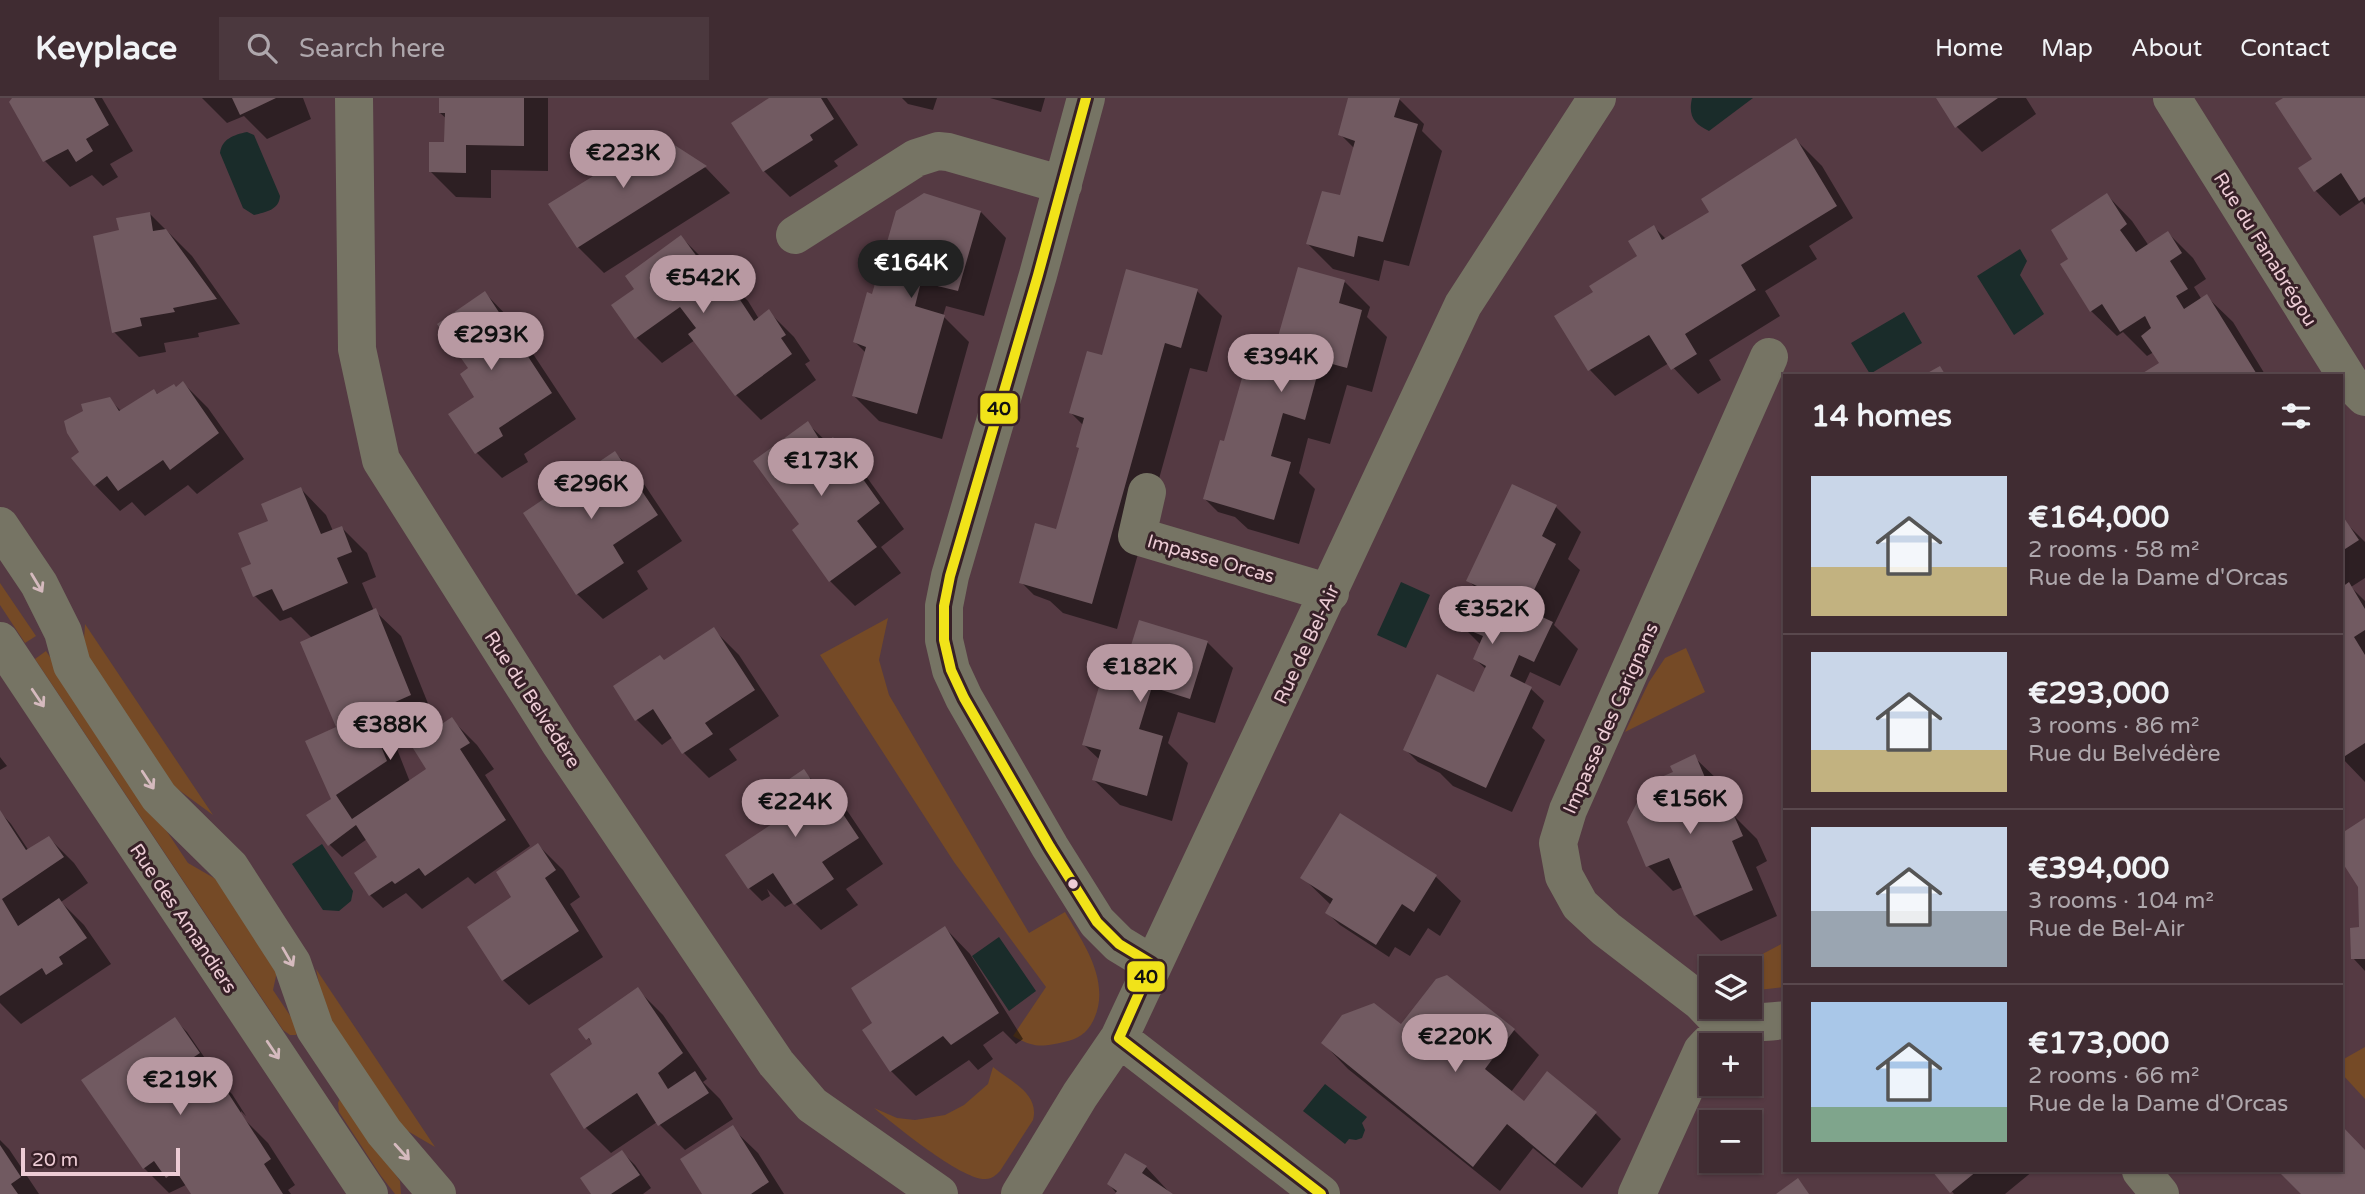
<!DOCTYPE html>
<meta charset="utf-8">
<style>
body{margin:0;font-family:"Varela Round",sans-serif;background:#4b383e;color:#f1f3f6;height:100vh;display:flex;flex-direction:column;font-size:26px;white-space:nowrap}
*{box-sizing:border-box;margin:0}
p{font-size:23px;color:#aea7ac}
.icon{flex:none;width:38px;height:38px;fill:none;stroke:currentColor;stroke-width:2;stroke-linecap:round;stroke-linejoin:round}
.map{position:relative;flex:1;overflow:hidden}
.side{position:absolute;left:1783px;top:276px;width:560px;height:798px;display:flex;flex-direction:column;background:#402c32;border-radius:0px;box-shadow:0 2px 5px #0004,0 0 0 2px #59484d}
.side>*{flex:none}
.fabs{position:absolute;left:1699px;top:858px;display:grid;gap:14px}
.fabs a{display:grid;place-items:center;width:63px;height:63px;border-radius:0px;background:#402c32;box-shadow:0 2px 5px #0004,0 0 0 2px #59484d;font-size:35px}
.scale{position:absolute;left:21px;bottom:18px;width:159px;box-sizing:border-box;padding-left:7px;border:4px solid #edccd5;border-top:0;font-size:19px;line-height:24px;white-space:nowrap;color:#edccd5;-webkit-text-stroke:5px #372027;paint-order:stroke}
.price{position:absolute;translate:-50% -60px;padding:0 16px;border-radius:24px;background:#b899a2;color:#111;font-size:23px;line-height:46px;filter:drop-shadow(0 2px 4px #0008)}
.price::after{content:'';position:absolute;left:50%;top:42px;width:21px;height:16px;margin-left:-10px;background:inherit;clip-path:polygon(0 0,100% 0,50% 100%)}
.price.current{background:#222;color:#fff}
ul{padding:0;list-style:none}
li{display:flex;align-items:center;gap:21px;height:175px;padding:0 28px}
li+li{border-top:2px solid #59484d}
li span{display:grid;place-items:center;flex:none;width:196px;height:140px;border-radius:0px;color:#555}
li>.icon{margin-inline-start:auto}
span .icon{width:84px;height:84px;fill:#fffc;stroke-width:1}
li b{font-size:30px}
h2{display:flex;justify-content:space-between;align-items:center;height:84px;padding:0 28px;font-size:30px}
header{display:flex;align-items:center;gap:42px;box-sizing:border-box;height:98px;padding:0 35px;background:#402c32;border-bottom:2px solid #59484d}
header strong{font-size:33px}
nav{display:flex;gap:38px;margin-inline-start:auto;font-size:24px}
.search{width:490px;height:63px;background:#4b383e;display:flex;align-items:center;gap:18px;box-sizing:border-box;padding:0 24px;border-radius:0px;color:#aea7ac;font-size:26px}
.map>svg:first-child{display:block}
.green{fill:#754a26}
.water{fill:#1a2c2a}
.shadow{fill:#0007}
.building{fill:#715a61}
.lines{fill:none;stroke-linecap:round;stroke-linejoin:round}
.minor{stroke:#767464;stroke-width:38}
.bus-1-casing{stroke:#372027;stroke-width:16}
.bus-1{stroke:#f1e319;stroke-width:10}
.oneway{stroke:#d5babe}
.bus-dot{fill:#edccd5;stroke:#372027;stroke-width:2.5}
.labels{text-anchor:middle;stroke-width:6;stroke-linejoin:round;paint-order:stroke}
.street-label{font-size:19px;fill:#edccd5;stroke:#372027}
.line-badge{stroke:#372027;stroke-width:2.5}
.pale-badge-label{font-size:19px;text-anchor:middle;font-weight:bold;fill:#111}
</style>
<header>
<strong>Keyplace</strong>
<div class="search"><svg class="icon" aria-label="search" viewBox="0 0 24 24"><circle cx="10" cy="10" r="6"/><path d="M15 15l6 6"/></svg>Search here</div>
<nav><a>Home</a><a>Map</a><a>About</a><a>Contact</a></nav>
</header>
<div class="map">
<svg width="2365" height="1096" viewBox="0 0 2365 1096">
<rect width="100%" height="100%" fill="#553a43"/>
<path class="green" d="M0 485 36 538 25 545 0 507Z
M888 520 879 562 889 597 1029 835 1065 814C1084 846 1112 885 1093 923 1087 935 1078 941 1064 944 1042 949 1034 950 1013 938L1046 889 954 764 820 557Z
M85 526 213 717 168 684 83 558Z
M1686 550 1705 594 1625 634 1649 584 1665 560Z
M46 553 188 765 226 787 278 869 273 892 299 931 296 937H290L283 932 35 561Z
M1785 844V889L1750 893V870H1736Z
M316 871 435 1049 394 1025 328 927Z
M2365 949V1001L2342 976V962Z
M993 969C1010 983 1040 996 1033 1022L1000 1073C996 1077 992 1081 986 1081 962 1083 894 1026 874 1010L897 1020 915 1022 945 1017 964 1007 988 986Z
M341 998 400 1083 401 1096H395L381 1078 339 1014 338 1005Z"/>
<path class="water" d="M1692 0H1753L1709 33C1694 26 1688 18 1692 0Z
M247 34 254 37 280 98C279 112 266 114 254 117L243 110 220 55C222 41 233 37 247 34Z
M2020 151 2027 163 2020 177 2044 216 2014 237 1977 178Z
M1904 214 1922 245 1870 276 1851 245Z
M1401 484 1430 497 1406 550 1377 537Z
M322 746 353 793 351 803 339 813 323 812 292 766Z
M999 839 1036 893 1009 913 972 858Z
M1325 986 1367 1019 1362 1025 1365 1032 1362 1040 1356 1042 1349 1041 1345 1046 1303 1013Z"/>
<path class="shadow" d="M14 0H102L133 53 110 66 118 79 103 88 92 77 70 89 45 63 11 4Z
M202 0H303L311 21 267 41 244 18 227 25Z
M440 0H548V73L491 72V100L456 99 431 74 446 46 447 21 440 15Z
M772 0H827L858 47 834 63 838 68 790 99 764 73 733 25Z
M902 0H937L933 12 908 6Z
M990 0H1045L1041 14Z
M1350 0 1399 1 1424 26 1422 33 1442 53 1409 168 1384 162 1379 183 1333 171 1308 146 1342 99 1355 51 1340 36Z
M1938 0H2026L2036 16 1982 54 1956 28Z
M2286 0H2365V107L2362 103 2340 118 2315 92 2314 62Z
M659 40 706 70 730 95 604 175 578 149 550 106 645 61Z
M1796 42 1822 68 1853 120 1809 148 1817 161 1765 193 1780 218 1709 262 1721 282 1698 296 1669 265 1615 298 1590 272 1557 219 1596 195 1640 158 1654 129 1667 142 1711 115Z
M2107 97 2132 123 2149 148 2168 135 2193 160 2206 181 2194 189 2202 202 2207 199 2233 224 2266 278H2141L2161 266 2154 254 2147 258 2123 234 2117 238 2091 213 2071 162Z
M981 114 1006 140 984 218 946 208 943 218 969 244 942 341 879 323 854 298 866 255 855 244 874 198Z
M149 115 192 158 240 226 198 235 199 239 164 245 166 254 139 259 114 234Z
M681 139 706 164 719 182 723 178 748 203 759 221 769 214 794 239 810 263 805 266 816 282 761 322 736 297 695 242 662 265 637 240 613 208 636 191Z
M1345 184 1370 209 1367 219 1387 239 1372 294 1347 287 1330 346 1308 340 1299 375 1315 391 1299 446 1248 431 1235 419 1218 414 1205 401 1225 345 1276 251Z
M1197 193 1222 218 1207 274 1190 270 1117 531 1063 515 1050 503 1034 497 1021 484 1057 434 1076 371 1084 328 1071 315 1103 259Z
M485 195 510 221 576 321 524 356 528 364 502 380 477 355 476 299 470 271Z
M183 285 208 310 244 361 197 396 188 387 145 418 132 404 120 413 95 387 81 354 109 301 122 314 154 293 159 297 176 291Z
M808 326 828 345 833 341 858 367 904 431 881 449 901 475 855 508 830 483 801 426Z
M615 355 640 380 682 443 637 473 648 491 603 521 577 496Z
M301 391 326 417 333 433 342 430 367 455 376 479 362 485 374 513H375L401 538 435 623 393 641 410 684 429 671 452 622 477 647 494 671 485 677 530 748 475 786 468 779 422 811 406 795 383 810 370 797 383 767 367 741 342 759 329 746 339 630 312 540 291 519 280 523 255 498 253 467 270 424Z
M1556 409 1581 434 1568 461 1580 472 1554 527 1578 551 1560 588 1530 574 1524 587 1531 591 1544 603 1532 630 1545 642 1512 714 1453 688 1440 675 1418 664 1405 651 1475 596 1486 571 1475 561 1481 547 1461 527 1478 492 1468 482Z
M2343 422 2365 444V480L2351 489 2365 503V684L2342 660V423Z
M714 532 739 557 779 618 729 651 737 662 709 680 684 655 673 639 662 647 636 621 665 564Z
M1207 544 1233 570 1215 625 1178 614 1168 645 1188 665 1172 723 1120 707 1094 682 1100 662 1084 647 1122 581Z
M0 659 7 668 0 672Z
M1694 659 1720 684 1735 719 1757 741 1767 763 1756 769 1777 818 1721 843 1695 817 1683 789 1673 793 1648 768 1675 675Z
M804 674 820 689 823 688 848 714 883 766 846 791 858 807 821 832 794 804 785 809 767 791 770 798 762 803 749 790 774 727Z
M0 714 11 726 29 753 49 740 74 765 88 785 61 804 84 827 111 866 21 926 0 905Z
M2365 722V873L2353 860 2363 832 2360 788 2342 760V737Z
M538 747 563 772 580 799 570 806 603 859 529 907 503 882 513 799Z
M1435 778 1461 803 1440 838 1428 830 1410 858 1395 849 1389 859 1340 827 1327 815 1331 807 1302 779Z
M945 830 970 856 1023 941 1016 946 1003 933 983 947 993 961 978 972 969 962 916 998 891 973 875 925Z
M637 891 663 917 707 981 703 984 720 1001 733 1021 685 1052 657 1024 611 1055 585 1029 594 947 580 931Z
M174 921 187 934 211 969 203 975 212 988 219 983 232 996 246 1018 241 1013V1018L268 1045 295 1087 288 1092 291 1096H195L188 1086 169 1095 144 1070Z
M1401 928 1514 932 1539 957 1511 994 1525 1005 1548 976 1596 1016 1621 1041 1582 1090 1533 1050 1500 1093 1348 971 1323 945Z
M732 1030 758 1055 784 1096H704Z
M2342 1030 2365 1054V1096H2303L2280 1073H2342Z
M0 1042 9 1051 39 1096H0Z
M622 1054 635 1067 651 1090 643 1096H593Z
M1126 1057 1146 1069 1171 1096H1117L1109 1086Z
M1935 1073H2033L2005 1096H1954Z"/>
<path class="building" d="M12 0H94L109 27 86 41 93 53 76 64 68 51 43 64 9 4Z
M232 0H276L240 17Z
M439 0H524V48L466 47V75L429 74V44H444L445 15H439Z
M769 0H821L834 21 810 37 813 42 763 74 731 25Z
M1348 0H1400L1394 19 1418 26 1383 144 1358 138 1354 159 1306 146 1322 93 1340 97 1355 43 1338 37Z
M1936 0H1998L1955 30Z
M2283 0H2365V99L2359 103 2341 75 2314 94 2298 70 2312 61 2275 5Z
M659 37 707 68 577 150 548 106 637 51 644 60Z
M1796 40 1837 108 1741 167 1756 192 1685 236 1697 256 1671 272 1649 237 1588 273 1554 218 1593 194 1589 188 1637 158 1628 143 1654 127 1662 142 1709 114 1701 101Z
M924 95 981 113 958 193 921 184 915 208 945 217 917 316 852 298 866 249 853 244 867 194 872 196 896 113Z
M2107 95 2127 126 2120 132 2136 154 2168 133 2182 155 2170 163 2188 191 2176 198 2184 211 2207 196 2258 278H2138L2159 265 2141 238 2151 230 2145 218 2120 234 2102 206 2090 214 2060 166 2068 161 2051 132Z
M150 114 153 133 166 131 217 201 173 210 175 214 140 220 142 228 112 235 93 138 119 132 116 120Z
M681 137 715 183 723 176 754 223 769 211 786 237 781 240 792 256 735 298 688 236 696 230 680 209 635 241 611 207 634 191 625 178Z
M1298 169 1345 182 1339 205 1362 212 1347 270 1321 263 1305 322 1283 315 1271 358 1291 364 1274 422 1203 401 1220 342 1224 343 1244 273 1259 277 1268 247 1275 249Z
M1126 171 1198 191 1181 250 1165 245 1092 506 1019 485 1035 425 1056 431 1079 350 1076 349 1084 320 1069 315 1087 253 1102 257Z
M485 193 552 295 499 330 503 338 475 356 448 316 474 299 460 276 468 270 437 226Z
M1940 268 1946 278H1922Z
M183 283 219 335 170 372 163 362 118 393 107 378 94 388 71 360 79 354 67 335 64 323 83 313 81 306 110 299 119 313 154 291 157 296 174 286 176 289Z
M808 323 823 347 833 339 880 405 857 423 877 449 829 484 792 432 799 426 753 363Z
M615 353 658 417 613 447 624 465 576 497 523 415Z
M1512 386 1557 407 1542 438 1556 446 1525 511 1553 524 1534 564 1519 557 1510 578 1532 589 1486 690 1403 652 1437 576 1474 594 1486 568 1473 561 1483 538 1459 528 1477 488 1466 483Z
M301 389 321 436 342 428 352 454 337 460 348 485 283 513 272 491 253 499 241 470 251 466 238 435 268 423 261 406Z
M2344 420 2359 442 2342 453V421Z
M2349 484 2365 511V532L2354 539 2365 557V645L2342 660V489Z
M376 510 411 597 368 616 387 663 336 697 352 721 426 671 411 647 452 619 470 645 460 651 506 722 425 778 419 770 395 786 392 783 369 798 354 775 377 759 356 727 328 748 306 717 331 701 305 643 336 629 300 544Z
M1139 522 1208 543 1190 601 1152 589 1139 631 1163 638 1147 698 1092 682 1101 652 1082 647 1103 575 1121 579Z
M714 529 755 592 705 625 713 636 682 656 653 611 635 623 613 588 660 557 664 562Z
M1695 656 1721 717 1732 713 1743 738 1732 743 1753 792 1694 818 1669 760 1646 769 1627 724 1647 685 1673 674 1670 668Z
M804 671 816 689 823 686 859 740 822 764 834 781 794 807 773 775 748 791 725 757 772 726 757 703Z
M0 712 26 752 49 738 64 759 2 801 18 828 59 800 87 840 59 859 63 866 46 877 42 870 0 898Z
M1340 715 1437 777 1414 814 1402 806 1376 847 1325 815 1333 801 1300 780Z
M2365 720V861H2351L2350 830 2359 829 2358 789 2342 764V735Z
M538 745 556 772 545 780 579 833 502 883 467 829 511 799 496 774Z
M945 828 999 915 951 947 943 938 890 974 862 932 872 925 851 890Z
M1447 877 1515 931 1485 971 1524 1003 1547 973 1597 1014 1555 1066 1507 1026 1473 1069 1321 945 1342 917 1374 905 1401 926 1436 881Z
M638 889 683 955 658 975 668 991 695 973 709 995 658 1028 637 995 584 1031 550 976 592 946 589 940 586 942 578 931Z
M175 919 200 955 188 963 207 989 219 981 271 1061 264 1066 283 1096H191L176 1073 166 1080 154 1063 143 1071 81 982Z
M733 1027 769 1084 751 1096H702L680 1061Z
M2342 1028 2365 1052V1096H2301L2278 1073H2342Z
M0 1047 21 1079 11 1086 18 1096H0Z
M622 1052 640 1077 611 1096H591L580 1080Z
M1125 1055 1147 1068 1142 1075 1173 1096H1115L1117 1093 1107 1086Z
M1932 1073H1977L1950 1095Z
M1798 1080 1809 1096H1776Z"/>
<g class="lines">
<path class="minor" d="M354 0 357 251 381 362 560 645 776 965 812 1007 939 1096
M1086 0 1038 177 950 478 944 508V542L951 572 964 600 1050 749 1097 824 1119 846 1152 866
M2172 0 2350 284 2365 299
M795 137 916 60 938 53 948 54 1063 87
M1147 394 1137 438 1330 495
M0 428 39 486 63 534 72 567 159 699 230 769 292 865 315 931 384 1034 437 1096
M0 543 369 1096
M1726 930 1701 904 1606 831 1580 807 1564 778 1558 745 1568 712 1769 259
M1119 940 1321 1096
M2141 1073 2160 1096
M1020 1096 1080 997 1119 940 1463 207 1597 0
M1637 1096 1702 953C1731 920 1745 927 1785 922"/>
<defs>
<path id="bus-1" d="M1086 0 1038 177 950 478 944 508V542L951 572 964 600 1050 749 1097 824 1119 846 1152 866 1119 940 1321 1096"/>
</defs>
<use href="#bus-1" class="bus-1-casing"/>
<use href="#bus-1" class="bus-1"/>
</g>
<defs><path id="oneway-shaft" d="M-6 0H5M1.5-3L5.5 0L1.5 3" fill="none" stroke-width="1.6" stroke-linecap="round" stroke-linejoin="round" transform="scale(1.75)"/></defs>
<g class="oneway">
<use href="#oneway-shaft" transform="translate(37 485) rotate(59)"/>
<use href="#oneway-shaft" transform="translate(38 600) rotate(56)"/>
<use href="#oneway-shaft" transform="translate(148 682) rotate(57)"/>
<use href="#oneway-shaft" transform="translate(288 859) rotate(60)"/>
<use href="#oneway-shaft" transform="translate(273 952) rotate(56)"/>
<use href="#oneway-shaft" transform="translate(402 1054) rotate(48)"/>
</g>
<circle class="bus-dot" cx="1073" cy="786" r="6"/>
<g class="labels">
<g class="street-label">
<text transform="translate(2266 151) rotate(58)" y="7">Rue du Fanabrégou</text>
<text transform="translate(1211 460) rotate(16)" y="7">Impasse Orcas</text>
<text transform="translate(1306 546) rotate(-65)" y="7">Rue de Bel-Air</text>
<text transform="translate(533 601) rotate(57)" y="7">Rue du Belvédère</text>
<text transform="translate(1610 620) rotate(-66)" y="7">Impasse des Carignans</text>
<text transform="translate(184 820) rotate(56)" y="7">Rue des Amandiers</text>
</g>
</g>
<g class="line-badge">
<rect x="979" y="294" width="40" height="33" rx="7" fill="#f1e319"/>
<rect x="1126" y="862" width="40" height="33" rx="7" fill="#f1e319"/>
</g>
<g class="pale-badge-label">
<text x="999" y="317">40</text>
<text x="1146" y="885">40</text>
</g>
</svg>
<div class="fabs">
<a><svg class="icon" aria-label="layers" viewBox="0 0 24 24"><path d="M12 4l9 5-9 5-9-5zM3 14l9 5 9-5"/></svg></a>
<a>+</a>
<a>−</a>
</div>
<div class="scale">20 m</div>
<b class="price" style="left:623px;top:92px">€223K</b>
<b class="price current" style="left:911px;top:202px">€164K</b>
<b class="price" style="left:703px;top:217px">€542K</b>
<b class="price" style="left:491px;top:274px">€293K</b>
<b class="price" style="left:1281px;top:296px">€394K</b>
<b class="price" style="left:821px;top:400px">€173K</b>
<b class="price" style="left:591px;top:423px">€296K</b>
<b class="price" style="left:1492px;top:548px">€352K</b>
<b class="price" style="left:1140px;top:606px">€182K</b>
<b class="price" style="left:390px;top:664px">€388K</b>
<b class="price" style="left:1690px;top:738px">€156K</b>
<b class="price" style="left:795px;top:741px">€224K</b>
<b class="price" style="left:1455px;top:976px">€220K</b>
<b class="price" style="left:180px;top:1019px">€219K</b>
<section class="side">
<h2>14 homes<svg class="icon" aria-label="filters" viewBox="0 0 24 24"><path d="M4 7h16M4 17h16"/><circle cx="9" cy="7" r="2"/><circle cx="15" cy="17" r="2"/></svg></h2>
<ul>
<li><span style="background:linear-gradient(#c9d6e8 65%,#c2b280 0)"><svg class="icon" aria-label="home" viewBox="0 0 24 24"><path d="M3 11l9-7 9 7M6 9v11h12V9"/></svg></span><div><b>€164,000</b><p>2 rooms · 58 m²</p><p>Rue de la Dame d'Orcas</p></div></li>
<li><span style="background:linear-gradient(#c9d6e8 70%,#c2b280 0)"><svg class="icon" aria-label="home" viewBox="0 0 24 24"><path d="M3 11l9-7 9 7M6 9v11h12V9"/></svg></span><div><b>€293,000</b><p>3 rooms · 86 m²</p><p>Rue du Belvédère</p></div></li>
<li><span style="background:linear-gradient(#c9d6e8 60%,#9aa5b1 0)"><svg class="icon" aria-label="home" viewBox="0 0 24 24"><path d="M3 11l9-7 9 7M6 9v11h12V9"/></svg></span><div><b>€394,000</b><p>3 rooms · 104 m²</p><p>Rue de Bel-Air</p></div></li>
<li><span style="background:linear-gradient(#a9c7e8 75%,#7fa58c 0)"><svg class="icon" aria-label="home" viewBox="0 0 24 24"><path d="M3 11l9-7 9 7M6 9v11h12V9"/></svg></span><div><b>€173,000</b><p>2 rooms · 66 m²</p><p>Rue de la Dame d'Orcas</p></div></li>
</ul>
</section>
</div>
